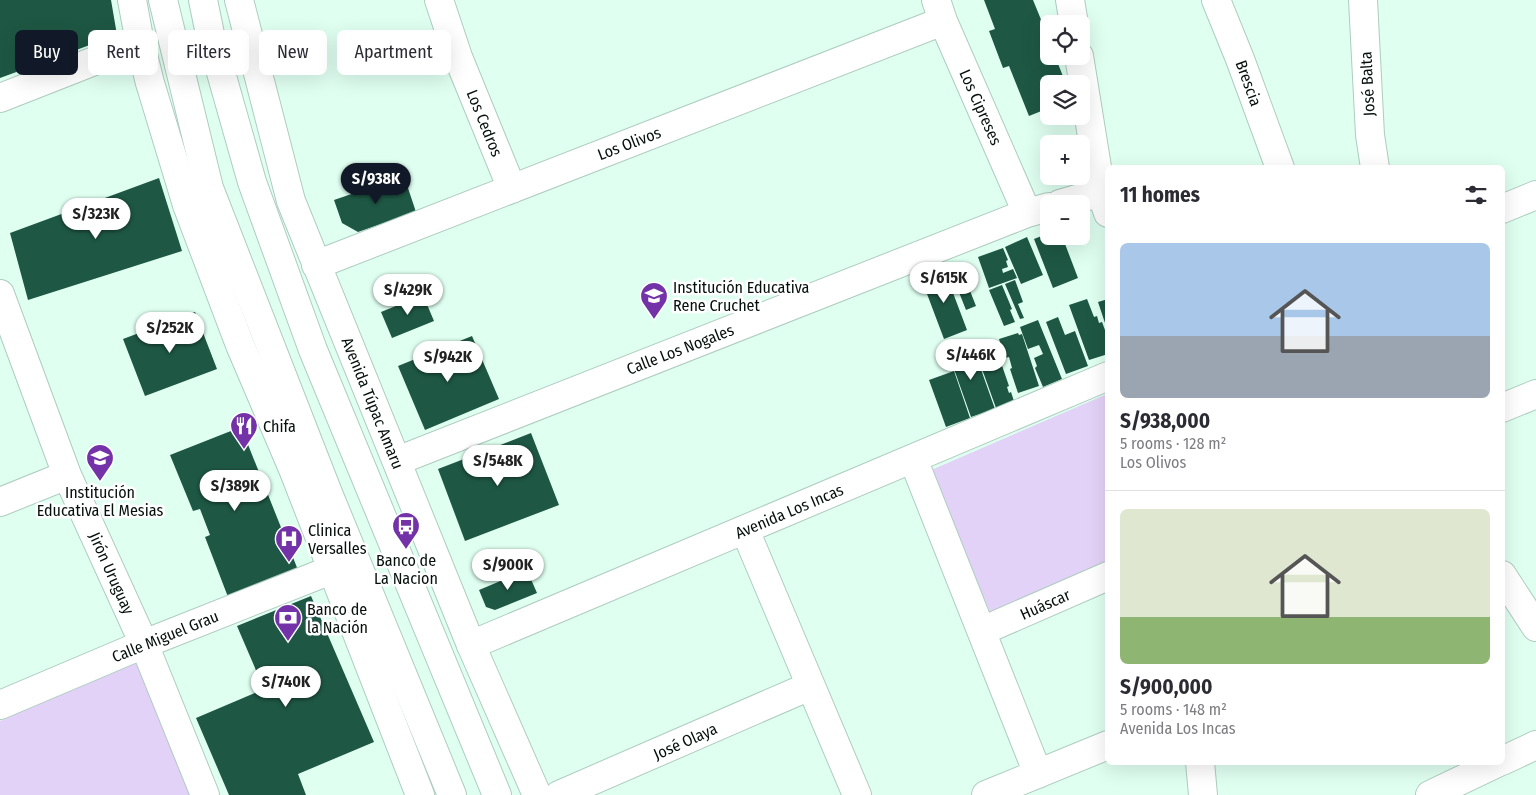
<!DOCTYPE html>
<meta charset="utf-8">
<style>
body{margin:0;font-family:"Fira Sans Condensed",sans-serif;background:#f7f7f7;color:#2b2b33;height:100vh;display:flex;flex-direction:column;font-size:19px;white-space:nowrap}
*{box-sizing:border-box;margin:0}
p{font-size:16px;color:#7c7c81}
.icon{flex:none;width:28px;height:28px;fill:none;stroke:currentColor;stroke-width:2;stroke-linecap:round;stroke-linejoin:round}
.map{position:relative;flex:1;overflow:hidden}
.details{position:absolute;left:1105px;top:165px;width:400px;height:600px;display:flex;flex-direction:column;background:#fff;border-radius:8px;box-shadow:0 5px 20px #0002}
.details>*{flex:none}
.top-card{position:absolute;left:15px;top:30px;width:475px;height:45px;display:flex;gap:10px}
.fabs{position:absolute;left:1040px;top:15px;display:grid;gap:10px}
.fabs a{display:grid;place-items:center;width:50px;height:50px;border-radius:8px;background:#fff;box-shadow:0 5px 20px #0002;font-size:25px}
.price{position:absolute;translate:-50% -42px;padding:0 11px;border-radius:18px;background:#fff;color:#222;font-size:16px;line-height:32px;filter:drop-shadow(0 1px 2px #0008)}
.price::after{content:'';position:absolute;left:50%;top:30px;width:15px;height:11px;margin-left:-8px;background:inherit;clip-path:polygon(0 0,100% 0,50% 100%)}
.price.on{background:#111827;color:#fff}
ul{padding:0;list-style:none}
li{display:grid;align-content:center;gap:10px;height:265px;padding:0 15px}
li+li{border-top:1px solid #e1e1e2}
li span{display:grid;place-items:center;height:155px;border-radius:8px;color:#555}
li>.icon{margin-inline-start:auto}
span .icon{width:90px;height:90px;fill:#fffc;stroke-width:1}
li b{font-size:21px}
h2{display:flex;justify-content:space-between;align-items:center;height:60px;padding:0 15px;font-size:21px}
.pill{padding:0 18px;border-radius:8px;background:#fff;box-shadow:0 5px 20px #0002;font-size:18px;line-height:45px}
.pill.on{background:#111827;color:#fff}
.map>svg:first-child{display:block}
.green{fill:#e3d2f7}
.building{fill:#1e5744}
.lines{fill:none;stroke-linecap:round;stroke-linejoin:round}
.street-casing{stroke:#aeccbf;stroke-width:30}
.secondary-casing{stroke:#aeccbf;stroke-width:30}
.highway-casing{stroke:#aeccbf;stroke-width:30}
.street{stroke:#fff;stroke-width:28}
.secondary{stroke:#fff;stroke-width:28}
.highway{stroke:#fff;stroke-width:28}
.labels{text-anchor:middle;stroke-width:5;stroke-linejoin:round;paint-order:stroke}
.street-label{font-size:16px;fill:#05100b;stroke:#fff}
.poi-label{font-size:16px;fill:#05100b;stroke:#fff;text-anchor:start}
</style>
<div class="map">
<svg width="1536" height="795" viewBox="0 0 1536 795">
<rect width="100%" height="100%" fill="#dffff1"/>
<path class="green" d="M1107 394V570L994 621 929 471Z
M138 660 191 795H0V721Z"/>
<path class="building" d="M0 0H111L117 35 0 78Z
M984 0H1033L1049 39V56H1055L1066 84H1049V108L1029 116 1009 66 1003 68 989 31 995 29Z
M404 176 416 212 358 232 342 223 334 200Z
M159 178 182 251 28 300 10 233Z
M1049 233V236H1062L1078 278 1053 288 1034 239Z
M1027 237 1043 275 1021 284 1005 247Z
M1003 248 1008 260 1006 261 1008 267 1002 269 1003 273 1013 269 1017 278 989 288 978 257Z
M959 263 976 306 966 310 949 267Z
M944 269 967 330 944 339 921 278Z
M1015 280 1023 302 1018 304 1024 318 1020 319 1005 284Z
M1002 285 1012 309 1010 310 1015 322 1004 326 989 290Z
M423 295 434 321 392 338 381 312Z
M1087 299 1094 317 1097 316 1099 323 1102 322 1108 338V354L1089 360 1069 305Z
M1108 299V329H1107L1098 302Z
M195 312 217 369 145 396 123 339Z
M1058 317 1065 335 1075 331 1088 366 1066 374 1046 322Z
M1038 320 1062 379 1043 387 1035 368 1037 366 1034 358 1043 354 1039 345 1028 349 1020 327Z
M1018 333 1019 335 1022 334 1039 386 1018 393 1010 369 1012 368 1009 357 1005 358 999 339Z
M472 336 499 399 425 430 398 366Z
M990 339 995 352 997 351 1009 386 1007 387 1009 393 1011 392 1014 401 996 408 973 344Z
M972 344 995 409 971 417 948 352Z
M954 371 970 418 946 427 929 380Z
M241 427 298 570 228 597 205 537 210 535 200 509 193 511 170 455Z
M531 433 559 505 465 541 438 469Z
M527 570 537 593 495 610 486 607 479 590Z
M311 596 374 742 298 774 306 795H229L196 718 264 689 237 626Z"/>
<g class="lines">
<defs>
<path id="street" d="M439 0 458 57 512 189
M936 0 943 21 1027 213
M1070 0 1074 24
M1216 0 1240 59 1280 168
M1363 0 1370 135 1375 168
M1079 56 1101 192 1108 213
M1060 204 1101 192
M1502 209 1536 195
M316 265 943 21
M0 294 67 475 144 644 205 795
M1502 408 1536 394
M913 459 1038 774
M397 461 1027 213 1049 207
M0 502 67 475
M745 530 857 795
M1502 575 1536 627
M982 631 1108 576
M471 645 1108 376
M0 705 144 644 331 570
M1502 761 1536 745
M1200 762 1203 795
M559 795 810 686
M986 795 1108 745
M1430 795 1499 762"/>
<path id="secondary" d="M132 0 140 43 150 83 187 205 240 345 293 469 420 795
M239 0 291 201 471 645 537 795
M0 98 140 43"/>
<path id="highway" d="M163 0 209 188 328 493 452 795
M203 0 210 34 252 182 313 350 497 795"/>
</defs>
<use href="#street" class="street-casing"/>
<use href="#secondary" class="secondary-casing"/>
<use href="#highway" class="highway-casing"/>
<use href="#street" class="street"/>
<use href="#secondary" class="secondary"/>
<use href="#highway" class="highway"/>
</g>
<defs>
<symbol id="school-pin" viewBox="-11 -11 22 30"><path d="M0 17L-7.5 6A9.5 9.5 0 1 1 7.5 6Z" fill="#7332a7" stroke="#fff"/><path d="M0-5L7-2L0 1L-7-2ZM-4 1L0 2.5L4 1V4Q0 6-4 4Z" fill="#fff"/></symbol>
<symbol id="restaurant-pin" viewBox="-11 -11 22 30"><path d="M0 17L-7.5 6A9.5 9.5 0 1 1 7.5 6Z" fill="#7332a7" stroke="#fff"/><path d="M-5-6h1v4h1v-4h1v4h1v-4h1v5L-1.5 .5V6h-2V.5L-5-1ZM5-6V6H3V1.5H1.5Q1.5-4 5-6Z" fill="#fff"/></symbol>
<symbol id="bus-pin" viewBox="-11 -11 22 30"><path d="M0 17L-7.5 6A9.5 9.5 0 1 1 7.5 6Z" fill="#7332a7" stroke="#fff"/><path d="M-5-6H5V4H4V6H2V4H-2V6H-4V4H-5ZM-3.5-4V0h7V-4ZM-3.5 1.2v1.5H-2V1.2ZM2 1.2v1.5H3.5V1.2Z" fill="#fff"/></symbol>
<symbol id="hospital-pin" viewBox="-11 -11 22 30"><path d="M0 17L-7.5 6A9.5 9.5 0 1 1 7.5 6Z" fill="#7332a7" stroke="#fff"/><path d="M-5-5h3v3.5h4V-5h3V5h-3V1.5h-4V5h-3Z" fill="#fff"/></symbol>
<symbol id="bank-pin" viewBox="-11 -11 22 30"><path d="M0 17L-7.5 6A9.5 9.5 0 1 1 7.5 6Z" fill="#7332a7" stroke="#fff"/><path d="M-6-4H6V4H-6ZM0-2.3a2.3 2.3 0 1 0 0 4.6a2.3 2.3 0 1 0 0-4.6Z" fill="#fff"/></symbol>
</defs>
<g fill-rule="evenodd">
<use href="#school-pin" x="638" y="280" width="32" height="43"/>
<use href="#restaurant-pin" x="228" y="410" width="32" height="43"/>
<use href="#school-pin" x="84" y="442" width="32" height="43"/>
<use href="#bus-pin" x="390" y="510" width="32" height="43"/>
<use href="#hospital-pin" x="273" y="523" width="32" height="43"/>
<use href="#bank-pin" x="272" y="602" width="32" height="43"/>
</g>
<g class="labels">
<g class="street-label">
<text transform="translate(1249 83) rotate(70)" y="6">Brescia</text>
<text transform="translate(1367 84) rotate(-93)" y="6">José Balta</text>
<text transform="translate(981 107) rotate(66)" y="6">Los Cipreses</text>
<text transform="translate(485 123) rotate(68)" y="6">Los Cedros</text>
<text transform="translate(629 143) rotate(-21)" y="6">Los Olivos</text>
<text transform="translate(680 349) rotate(-21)" y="6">Calle Los Nogales</text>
<text transform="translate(373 403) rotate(68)" y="6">Avenida Túpac Amaru</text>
<text transform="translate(789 511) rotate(-23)" y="6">Avenida Los Incas</text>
<text transform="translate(112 573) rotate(66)" y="6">Jirón Uruguay</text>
<text transform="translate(1045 604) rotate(-24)" y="6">Huáscar</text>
<text transform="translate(165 636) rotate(-22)" y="6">Calle Miguel Grau</text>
<text transform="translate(685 741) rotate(-24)" y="6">José Olaya</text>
</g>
<g class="poi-label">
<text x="673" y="293">Institución Educativa<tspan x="673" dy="18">Rene Cruchet</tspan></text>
<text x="263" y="432">Chifa</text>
<text x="100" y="498" text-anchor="middle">Institución<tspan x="100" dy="18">Educativa El Mesias</tspan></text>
<text x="308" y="536">Clinica<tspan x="308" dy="18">Versalles</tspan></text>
<text x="406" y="566" text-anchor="middle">Banco de<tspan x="406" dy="18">La Nacion</tspan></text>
<text x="307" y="615">Banco de<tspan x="307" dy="18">la Nación</tspan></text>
</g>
</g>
</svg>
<div class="fabs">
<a><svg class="icon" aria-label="locate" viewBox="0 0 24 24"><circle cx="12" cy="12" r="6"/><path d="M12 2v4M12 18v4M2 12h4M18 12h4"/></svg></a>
<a><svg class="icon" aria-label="layers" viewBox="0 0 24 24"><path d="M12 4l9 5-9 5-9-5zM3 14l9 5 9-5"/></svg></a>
<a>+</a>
<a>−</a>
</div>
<b class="price on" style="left:376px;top:205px">S/938K</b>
<b class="price" style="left:96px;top:240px">S/323K</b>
<b class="price" style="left:944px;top:304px">S/615K</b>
<b class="price" style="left:408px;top:316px">S/429K</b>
<b class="price" style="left:170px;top:354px">S/252K</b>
<b class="price" style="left:971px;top:381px">S/446K</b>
<b class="price" style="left:448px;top:383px">S/942K</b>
<b class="price" style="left:498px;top:487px">S/548K</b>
<b class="price" style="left:235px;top:512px">S/389K</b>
<b class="price" style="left:508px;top:591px">S/900K</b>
<b class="price" style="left:286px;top:708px">S/740K</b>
<div class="top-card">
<a class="pill on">Buy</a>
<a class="pill">Rent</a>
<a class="pill">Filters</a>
<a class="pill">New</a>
<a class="pill">Apartment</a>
</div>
<section class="details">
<h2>11 homes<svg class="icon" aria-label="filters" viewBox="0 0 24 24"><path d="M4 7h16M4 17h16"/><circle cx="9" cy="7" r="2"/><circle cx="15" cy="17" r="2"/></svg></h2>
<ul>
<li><span style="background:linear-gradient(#a9c7e8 60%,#9aa5b1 0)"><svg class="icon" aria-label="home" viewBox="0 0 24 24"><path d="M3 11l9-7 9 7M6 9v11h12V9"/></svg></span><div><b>S/938,000</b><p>5 rooms · 128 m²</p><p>Los Olivos</p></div></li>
<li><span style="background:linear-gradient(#dfe7d0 70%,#8fb573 0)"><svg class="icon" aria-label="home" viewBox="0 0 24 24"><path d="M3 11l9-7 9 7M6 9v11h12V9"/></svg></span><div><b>S/900,000</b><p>5 rooms · 148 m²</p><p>Avenida Los Incas</p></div></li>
</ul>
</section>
</div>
